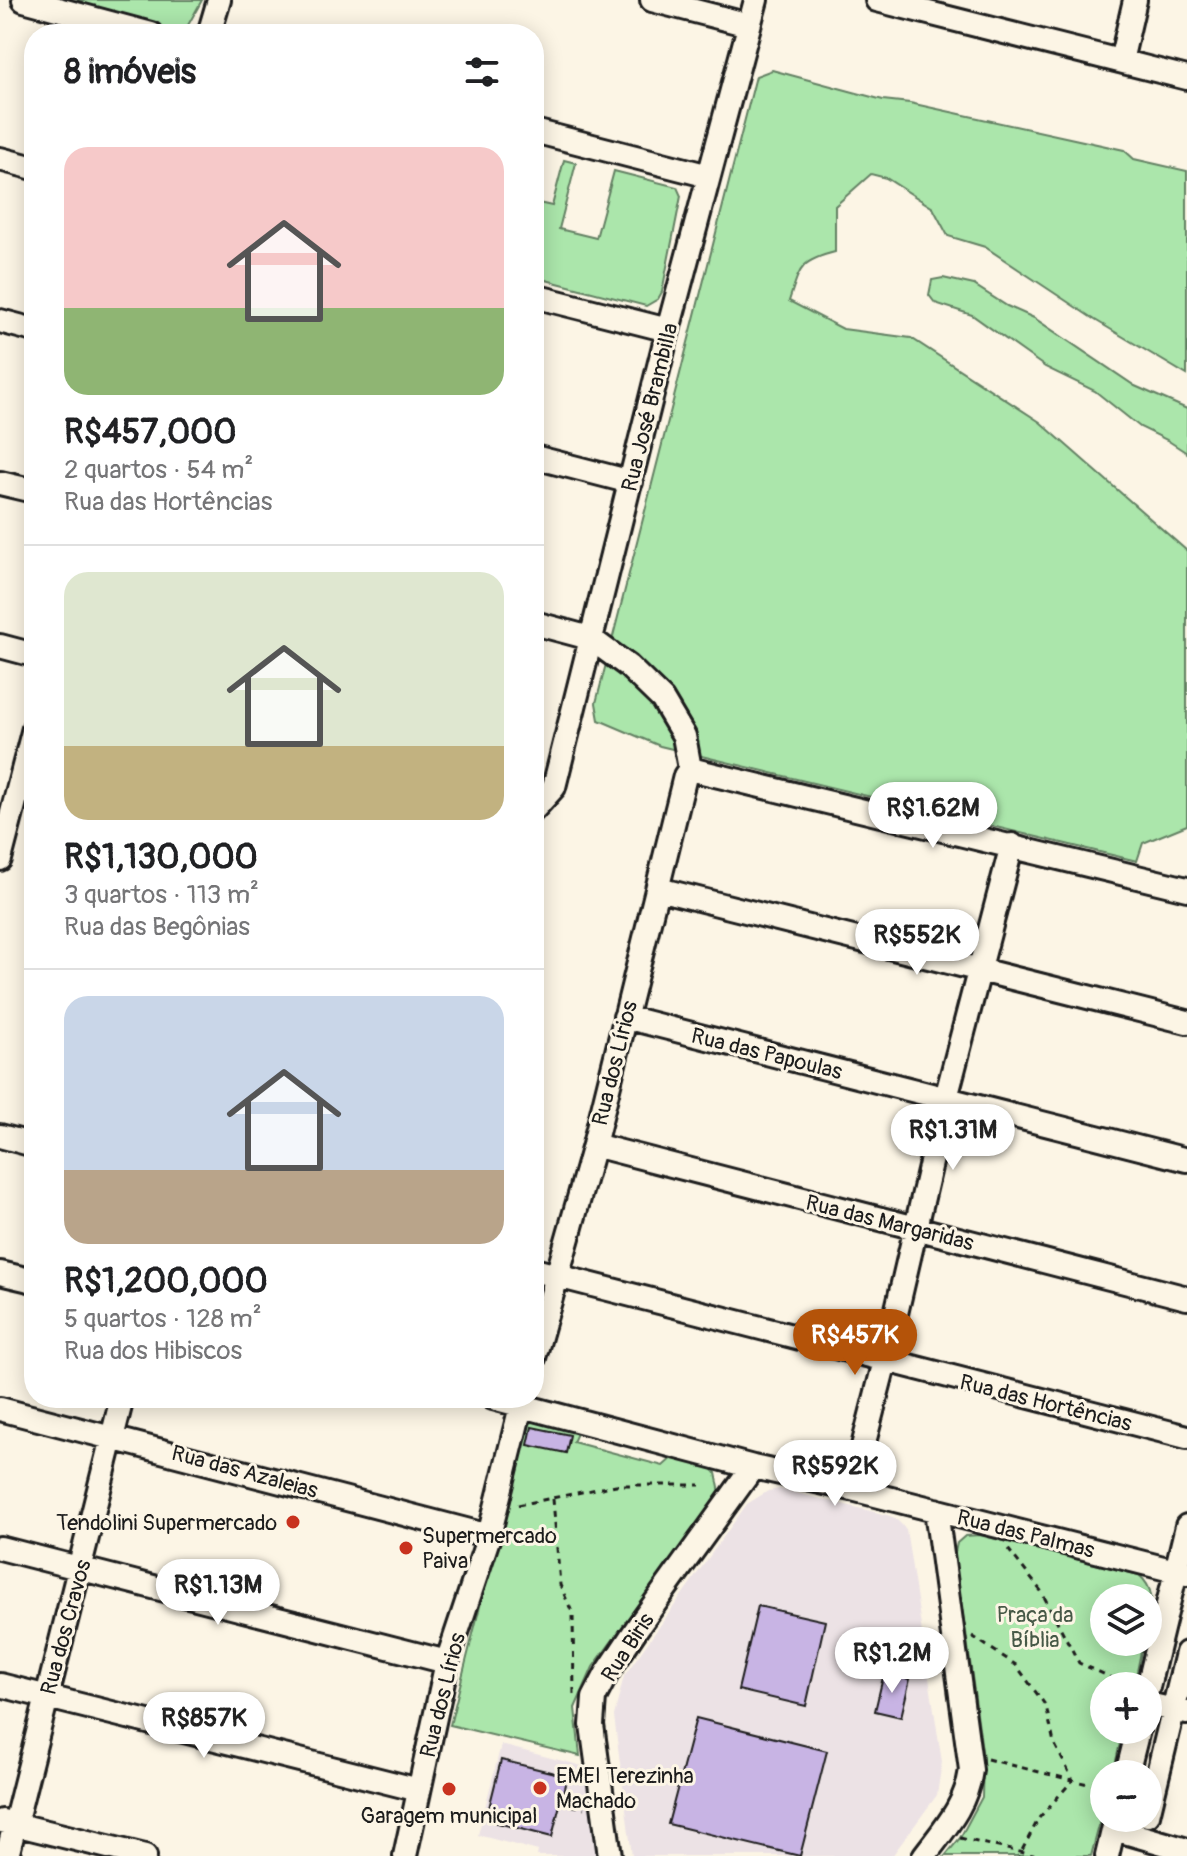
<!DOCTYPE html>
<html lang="pt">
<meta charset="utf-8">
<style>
body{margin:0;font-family:Pangolin,sans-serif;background:#f6f6f6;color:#202124;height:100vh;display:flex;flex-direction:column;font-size:30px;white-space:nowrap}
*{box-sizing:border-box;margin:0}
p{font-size:26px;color:#757577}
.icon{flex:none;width:44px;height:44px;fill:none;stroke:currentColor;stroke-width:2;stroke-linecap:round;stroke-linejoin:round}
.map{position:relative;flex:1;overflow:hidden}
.panel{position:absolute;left:24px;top:24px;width:520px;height:1384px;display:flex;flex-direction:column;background:#fff;border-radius:32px;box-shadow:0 4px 20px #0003}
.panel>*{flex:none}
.tools{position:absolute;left:1090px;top:1584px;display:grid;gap:16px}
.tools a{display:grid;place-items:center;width:72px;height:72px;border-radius:50%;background:#fff;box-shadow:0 4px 20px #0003;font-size:40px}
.price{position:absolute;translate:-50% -68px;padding:0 18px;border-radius:28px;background:#fff;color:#222;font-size:26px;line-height:52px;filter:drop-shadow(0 2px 4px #0008)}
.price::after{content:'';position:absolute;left:50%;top:48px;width:24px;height:18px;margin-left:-12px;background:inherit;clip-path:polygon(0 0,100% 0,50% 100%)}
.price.current{background:#b45309;color:#fff}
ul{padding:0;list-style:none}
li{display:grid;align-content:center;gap:16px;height:424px;padding:0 40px}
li+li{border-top:2px solid #e0e0e0}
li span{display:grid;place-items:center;height:248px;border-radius:24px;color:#555}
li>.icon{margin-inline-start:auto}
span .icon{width:144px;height:144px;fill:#fffc;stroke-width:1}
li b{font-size:34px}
h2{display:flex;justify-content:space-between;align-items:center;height:96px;padding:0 40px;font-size:34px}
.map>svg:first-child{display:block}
.built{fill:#ece2e5}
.green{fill:#abe6ab;stroke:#648164;stroke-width:2}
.building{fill:#c8b4e4;stroke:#1c1c1c;stroke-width:2}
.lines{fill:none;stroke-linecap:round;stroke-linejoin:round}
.minor-casing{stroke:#1c1c1c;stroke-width:28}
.path{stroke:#1c1c1c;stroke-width:3;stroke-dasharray:6 6;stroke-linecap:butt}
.minor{stroke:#fcf5e5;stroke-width:22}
.poi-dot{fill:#c8321e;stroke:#fcf5e5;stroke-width:3}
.labels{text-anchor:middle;stroke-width:6;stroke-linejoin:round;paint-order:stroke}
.street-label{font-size:22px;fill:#1c1c1c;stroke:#fcf5e5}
.poi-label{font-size:22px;fill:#1c1c1c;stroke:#fcf5e5;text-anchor:start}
.park-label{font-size:22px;fill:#475947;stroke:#fcf5e5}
</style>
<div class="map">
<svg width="1187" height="1856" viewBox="0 0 1187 1856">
<rect width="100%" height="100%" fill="#fcf5e5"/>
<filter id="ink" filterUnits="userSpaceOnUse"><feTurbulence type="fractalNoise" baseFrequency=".0125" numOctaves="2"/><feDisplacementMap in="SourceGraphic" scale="16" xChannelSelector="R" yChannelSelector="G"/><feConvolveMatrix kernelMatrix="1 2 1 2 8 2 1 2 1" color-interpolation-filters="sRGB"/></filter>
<g filter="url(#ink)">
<path class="built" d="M780 1489 887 1515 895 1518 906 1529 942 1762 937 1795 892 1856H632L614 1716 624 1676 747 1504 768 1491Z
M501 1745 586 1767 599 1856H537L538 1851 478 1835Z"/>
<path class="green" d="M53 0H202L187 27 175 31Z
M772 70 883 100 910 103 1124 150 1134 159 1187 171V375L1095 320 985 247 948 236 933 208 886 178 871 174 835 206V252C799 261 800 268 789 301L843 329 911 338 1040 422 1187 551V825L1143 843 1137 861 660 746 599 720 596 703 756 76Z
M564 160 576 163 559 229 596 238 614 171 677 187 681 196 662 292 658 299 646 306 534 277V202L552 206Z
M943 278 974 285 1007 306 1034 318 1135 386 1187 409V453L1167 440 1140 427 1095 391 1045 367 972 315 935 303 929 295 932 280Z
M535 1420 578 1431 573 1442 663 1466 674 1456 710 1466 716 1473 720 1493 593 1667 575 1708 580 1756 450 1725 525 1428Z
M980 1535 1139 1575C1155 1589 1152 1602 1148 1621V1598H1104V1642H1143L1134 1686H1104V1730H1123L1113 1774H1104V1807L1091 1856H945L960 1838 982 1797 983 1758 966 1632 953 1561 957 1543 965 1536Z"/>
<path class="building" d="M532 1427 570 1435 566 1453 528 1445Z
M758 1606 825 1621 806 1706 738 1690Z
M884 1673 910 1679 901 1717 875 1711Z
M696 1718 827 1751 800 1856 668 1824Z
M501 1760 567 1776 552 1837 486 1820Z"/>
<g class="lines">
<defs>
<path id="minor" d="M24 0 151 34
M652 0 749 25
M877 0 1187 78
M209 34 219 0
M1121 61 1135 0
M534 131 709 176
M0 159 34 168
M534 296 668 330
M0 321 34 330
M534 457 631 482
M0 483 34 491
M534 623 590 638 628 666 662 699 684 736 690 769
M0 646 34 655
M690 769 1187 889
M534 809 554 787 668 330 756 0
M0 859 34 728
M658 889 1187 1022
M625 1017 1187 1160
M0 1136 34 1145
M594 1145 1187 1298
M534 1270 1187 1437
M0 1273 34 1281
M534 1358 594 1145 685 776 690 769
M493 1398 753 1467 852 1489 1187 1574
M0 1409 489 1536
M852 1489 885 1361 946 1098 1012 845
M0 1548 447 1662
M0 1685 419 1790
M1148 1687 1187 1526
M1148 1704 1187 1713
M1127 1774 1138 1730
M1148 1815 1187 1653
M2 1821 145 1856
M1114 1829 1187 1850
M7 1856 122 1398
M405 1856 447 1662 489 1536 523 1398
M610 1856 592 1725 594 1698 607 1673 637 1628 753 1467
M924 1856C945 1828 966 1806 971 1770L936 1510
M1107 1856 1116 1818"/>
</defs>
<use href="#minor" class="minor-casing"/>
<path class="path" d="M553 1499 560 1585 573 1614 574 1696
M518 1505 616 1485H700
M1008 1549 1041 1591 1079 1663 1128 1685
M972 1636 1016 1665 1046 1706 1054 1743 1073 1780 1039 1818 1019 1856
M987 1759 1104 1788
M560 1803 584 1808
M960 1838 1037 1856"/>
<use href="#minor" class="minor"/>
</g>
</g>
<g class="poi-dot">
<circle cx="293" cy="1522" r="8"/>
<circle cx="406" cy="1548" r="8"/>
<circle cx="540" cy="1788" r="8"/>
<circle cx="449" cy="1789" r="8"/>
</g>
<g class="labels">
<g class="street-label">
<text transform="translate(649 407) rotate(-76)" y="8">Rua José Brambilla</text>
<text transform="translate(767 1053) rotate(14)" y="8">Rua das Papoulas</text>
<text transform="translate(614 1063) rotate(-76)" y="8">Rua dos Lírios</text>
<text transform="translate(890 1222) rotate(14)" y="8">Rua das Margaridas</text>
<text transform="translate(1046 1402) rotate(14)" y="8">Rua das Hortências</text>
<text transform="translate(245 1471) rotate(15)" y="8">Rua das Azaleias</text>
<text transform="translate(1026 1533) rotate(14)" y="8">Rua das Palmas</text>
<text transform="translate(65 1627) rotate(-75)" y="8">Rua dos Cravos</text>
<text transform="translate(627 1647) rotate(-57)" y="8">Rua Biris</text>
<text transform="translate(442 1695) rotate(-76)" y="8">Rua dos Lírios</text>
</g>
<g class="poi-label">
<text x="277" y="1530" text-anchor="end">Tendolini Supermercado</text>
<text x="422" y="1543">Supermercado<tspan x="422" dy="25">Paiva</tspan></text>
<text x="556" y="1783">EMEI Terezinha<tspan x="556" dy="25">Machado</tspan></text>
<text x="449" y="1823" text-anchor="middle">Garagem municipal</text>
</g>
<g class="park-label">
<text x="1035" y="1622">Praça da<tspan x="1035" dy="25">Bíblia</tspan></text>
</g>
</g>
</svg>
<div class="tools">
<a><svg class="icon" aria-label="layers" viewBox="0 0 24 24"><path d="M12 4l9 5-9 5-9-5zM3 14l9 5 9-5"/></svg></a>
<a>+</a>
<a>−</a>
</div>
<b class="price" style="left:933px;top:850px">R$1.62M</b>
<b class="price" style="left:917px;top:977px">R$552K</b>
<b class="price" style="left:953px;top:1172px">R$1.31M</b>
<b class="price current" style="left:855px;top:1377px">R$457K</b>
<b class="price" style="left:835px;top:1508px">R$592K</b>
<b class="price" style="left:218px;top:1627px">R$1.13M</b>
<b class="price" style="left:892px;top:1695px">R$1.2M</b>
<b class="price" style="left:204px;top:1760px">R$857K</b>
<section class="panel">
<h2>8 imóveis<svg class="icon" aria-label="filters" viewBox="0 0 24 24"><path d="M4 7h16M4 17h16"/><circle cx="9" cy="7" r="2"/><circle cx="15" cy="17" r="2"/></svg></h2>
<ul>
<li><span style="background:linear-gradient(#f6c9c9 65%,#8fb573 0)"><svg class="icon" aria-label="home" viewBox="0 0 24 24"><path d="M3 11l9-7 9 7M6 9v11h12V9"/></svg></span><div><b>R$457,000</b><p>2 quartos · 54 m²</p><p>Rua das Hortências</p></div></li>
<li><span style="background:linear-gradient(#dfe7d0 70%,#c2b280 0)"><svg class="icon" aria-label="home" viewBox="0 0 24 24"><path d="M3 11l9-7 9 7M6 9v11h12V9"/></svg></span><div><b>R$1,130,000</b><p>3 quartos · 113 m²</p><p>Rua das Begônias</p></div></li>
<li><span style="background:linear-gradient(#c9d6e8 70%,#b9a48a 0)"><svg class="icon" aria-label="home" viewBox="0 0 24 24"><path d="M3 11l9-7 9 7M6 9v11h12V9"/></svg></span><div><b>R$1,200,000</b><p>5 quartos · 128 m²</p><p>Rua dos Hibiscos</p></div></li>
</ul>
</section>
</div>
